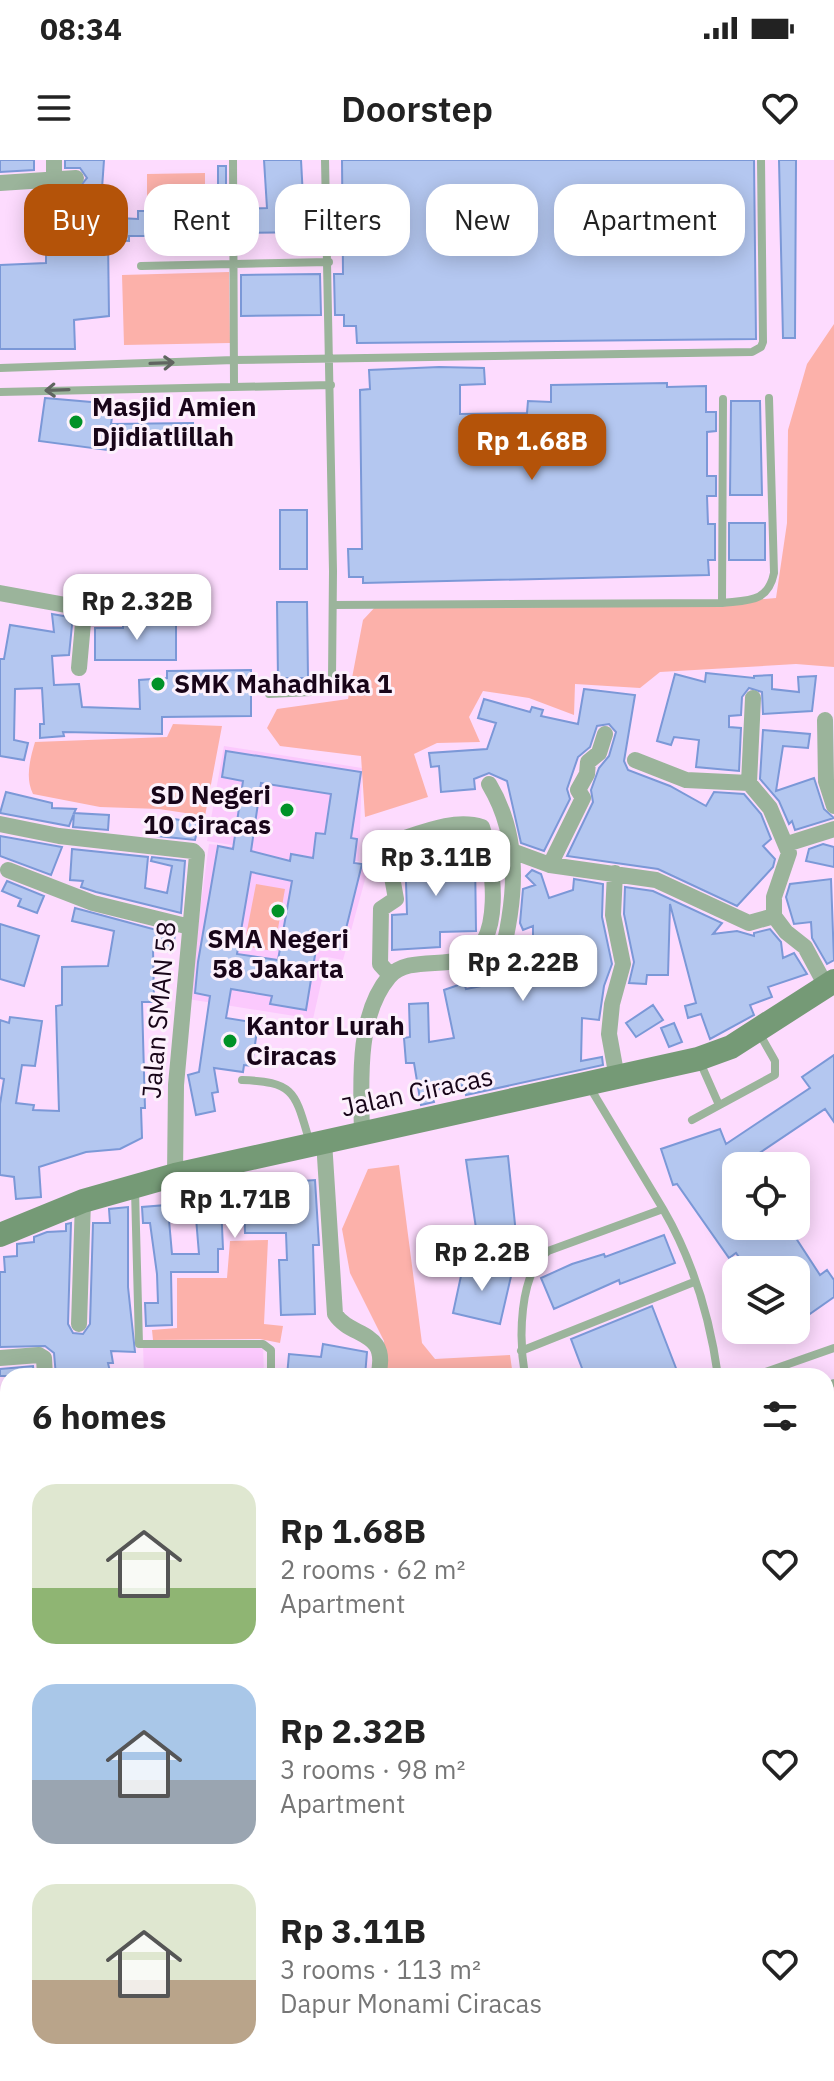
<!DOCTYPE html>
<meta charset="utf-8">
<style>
body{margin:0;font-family:"IBM Plex Sans",sans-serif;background:#f6f6f6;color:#222;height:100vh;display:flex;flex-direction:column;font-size:30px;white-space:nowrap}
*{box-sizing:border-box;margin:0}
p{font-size:26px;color:#767676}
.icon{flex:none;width:44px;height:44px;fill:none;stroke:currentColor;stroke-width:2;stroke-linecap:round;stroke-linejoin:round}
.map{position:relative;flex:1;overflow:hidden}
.side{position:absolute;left:0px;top:1208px;width:834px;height:714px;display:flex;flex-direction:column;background:#fff;border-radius:24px 24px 0 0;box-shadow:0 4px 20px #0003}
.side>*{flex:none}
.banner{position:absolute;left:24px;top:24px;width:786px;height:72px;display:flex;gap:16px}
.buttons{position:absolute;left:722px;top:992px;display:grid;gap:16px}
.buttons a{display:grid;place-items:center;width:88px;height:88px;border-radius:16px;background:#fff;box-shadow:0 4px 20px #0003;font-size:40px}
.price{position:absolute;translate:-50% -68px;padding:0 18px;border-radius:16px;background:#fff;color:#222;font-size:26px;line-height:52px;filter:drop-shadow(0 2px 4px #0008)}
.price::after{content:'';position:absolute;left:50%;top:48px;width:24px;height:18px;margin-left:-12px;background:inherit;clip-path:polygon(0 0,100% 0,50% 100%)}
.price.on{background:#b45309;color:#fff}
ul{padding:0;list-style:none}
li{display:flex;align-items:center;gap:24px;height:200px;padding:0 32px}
li span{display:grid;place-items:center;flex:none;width:224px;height:160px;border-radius:24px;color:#555}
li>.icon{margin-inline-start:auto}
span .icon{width:96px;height:96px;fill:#fffc;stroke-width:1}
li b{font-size:34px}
h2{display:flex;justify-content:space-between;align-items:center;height:96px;padding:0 32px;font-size:34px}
.chip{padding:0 28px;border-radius:24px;background:#fff;box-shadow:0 4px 20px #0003;font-size:28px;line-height:72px}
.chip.on{background:#b45309;color:#fff}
.status{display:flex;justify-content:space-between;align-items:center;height:56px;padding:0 40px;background:#fff;direction:ltr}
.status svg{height:22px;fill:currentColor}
header{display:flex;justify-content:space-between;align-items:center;height:104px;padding:0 32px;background:#fff;font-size:36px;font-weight:600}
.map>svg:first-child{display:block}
.built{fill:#fbc9fd}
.green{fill:#fcb1aa}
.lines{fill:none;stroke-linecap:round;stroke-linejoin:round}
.river{stroke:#1fc1d0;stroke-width:28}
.building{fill:#b4c7f0;stroke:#7b98d7;stroke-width:2;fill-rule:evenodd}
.lane{stroke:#9bb49b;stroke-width:8}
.street{stroke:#9bb49b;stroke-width:16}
.secondary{stroke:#759a76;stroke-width:24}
.oneway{stroke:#606560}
.poi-dot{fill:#009227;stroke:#fcf1fc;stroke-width:3}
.labels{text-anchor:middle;stroke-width:6;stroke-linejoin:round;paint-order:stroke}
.poi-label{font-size:26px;font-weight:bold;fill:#180519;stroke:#fcf1fc;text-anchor:start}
.street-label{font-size:26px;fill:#180519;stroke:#fcf1fc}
</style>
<div class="status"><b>08:34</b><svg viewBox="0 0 49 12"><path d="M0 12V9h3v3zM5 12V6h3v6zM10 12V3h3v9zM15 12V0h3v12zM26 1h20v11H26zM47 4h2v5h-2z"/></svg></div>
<header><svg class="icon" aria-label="menu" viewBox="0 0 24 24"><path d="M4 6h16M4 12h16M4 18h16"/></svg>Doorstep<svg class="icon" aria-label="heart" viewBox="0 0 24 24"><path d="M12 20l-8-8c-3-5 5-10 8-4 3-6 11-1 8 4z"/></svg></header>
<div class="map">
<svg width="834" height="1921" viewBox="0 0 834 1921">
<rect width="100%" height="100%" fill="#fddbfe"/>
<path class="built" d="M224 586 362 608 359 701H349L369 705 343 800 327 797 313 859 188 839 209 684 256 689 207 681Z
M263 1184 264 1216H144L143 1185Z"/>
<path class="green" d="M205 13V41L147 42V14Z
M229 112 230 183 124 185 122 115Z
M834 164V507L796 504 660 512 640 528 575 524 574 555 529 538 483 531 469 557 480 582 437 583 414 594 428 637 365 657 361 596 280 586 267 568 277 549 348 539 363 460 377 445H695L776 438 787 363 788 270 807 204Z
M173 564 222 566 205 656 159 649 100 647 33 634C25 618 30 599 35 582L167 577Z
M256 724 285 729 274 791 244 786Z
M399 1005 422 1183 435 1199 510 1195 513 1216H385L384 1181 350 1113 342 1069 368 1009Z
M268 1080 264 1164 283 1166 280 1183 260 1179 153 1180 152 1170 177 1168V1118H227L230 1081Z
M550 1914H655V1921H552Z"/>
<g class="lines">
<path class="river" d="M826 1631 834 1629
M223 1914V1921"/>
</g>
<path class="building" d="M0 0H34V10L0 12Z
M65 0H104L100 57 138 59V51H218V6H226V76H129V81L108 80 109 156 74 160 75 189H0V105L46 103V66H40L41 31 78 29 87 18 80 8H65Z
M264 0H301L304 56 318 55V72L240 73V49L267 48Z
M342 0H754L756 179 357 183 356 166H344V155H335L334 114H343Z
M779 0H796L795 178H783Z
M320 114 321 155 241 156V115Z
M439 207 484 208 485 224 460 225V254L527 253 528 241 551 242V225L667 223V227L706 226V252H716V271L707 272V316H716V336H707L708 364H715V400H708L709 415 363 423V417H349L348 389H362L360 230 370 229 369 210Z
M45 238 114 244 111 264 193 263 194 280H109L107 290 39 281Z
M731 241H760L762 335H730Z
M280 350H307V409H280Z
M729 363H765V400H729Z
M277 442H307L308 518H278Z
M52 454 69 457 72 465 69 495 52 496 54 525 79 524 82 547 140 549 139 520 167 518V511L251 510V556L162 557V574L63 572 64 576 40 578V564H44L42 528 15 529 14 580 28 583 24 600 0 596V499H4L10 465 54 472Z
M123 459 176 464V500H95V468H123Z
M706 513 754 518V516L772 515V529L799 532 798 517 816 516 812 551 763 554 762 532 749 528 742 537 741 555 729 556V567L741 568 739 611 696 607 699 580 674 577 671 585 657 581 675 514 705 522Z
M584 529 635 535 624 601 628 610 670 626 706 646 714 632 744 634 761 654 771 679 763 686 775 699 773 707 737 746 658 709 567 696 593 642 591 630 599 608 609 596 616 572 609 564 597 566 590 587 578 597 567 629 570 639 544 691 521 683 507 621 489 613 474 619 475 629 441 632 439 606 431 607 429 593 487 589 496 563 478 558 484 539 530 552 532 547 543 550 541 556 578 564Z
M763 570 810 574 808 588 783 586 776 631 814 618 824 649 834 658 795 670 792 661 789 664 779 641 760 619Z
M226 591 361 612 351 678 357 679 354 703 362 704 341 789 317 783 306 850 270 844 272 836 231 829 226 858 258 863 252 906 244 905 243 912 214 908 218 932 212 933 215 951 196 955 188 915 199 912 210 836 195 833 198 802 218 686 233 689 243 621 222 617ZM261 623 331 634 325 674 316 673 313 698 291 694 290 701 251 691ZM251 712 292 721 278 800 237 794Z
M6 632 52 643V648L76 649 74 653 109 655 108 670 73 667 74 653 69 666 0 653Z
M168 658 199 663 195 680 157 676 158 669 164 670Z
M0 676 62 687 51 715 0 696Z
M823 684 834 687V707L806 701 809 689Z
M462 686V697L475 696 476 771 440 772V787L392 790V755L407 754 405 690Z
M72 689 148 697 145 728 167 733 172 706 151 701 152 697 185 701 181 753 96 732 81 727 83 721 70 720Z
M532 710 541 714 549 738 573 730 574 719 603 724 602 757 612 804 604 826 599 860 582 858 581 901 602 897 603 905 466 935 464 925 431 931 434 942 421 945 414 903H406L404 878 410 877 409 844 428 843 429 882 454 878 444 830 464 823 466 829 496 823 506 817 513 797 533 795V766L523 770 520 763 523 729 535 725 526 716Z
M831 719 834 800 827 804 812 778 811 762 794 764 786 737 790 724Z
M7 721 44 736 37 753 18 746 21 739 2 731Z
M625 727 653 731 722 763 713 774 737 771 754 776V773L770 769 781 782 783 798 794 793 807 814 768 827 772 837 750 845 754 855 710 879 701 854 688 858 685 846 696 843 670 744 668 815H647L646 824 629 823 634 802 624 754Z
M75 748 175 775 172 792 153 788 154 842H142L145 948H141L142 978 120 989 86 992 39 1007 41 1037 16 1039 14 1017 0 1015V944L4 919 0 918V860L9 863 10 857 42 861 35 906 22 905 16 943 34 945 33 950 59 951 56 846 62 845V807L108 806 114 771 72 761Z
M0 764 39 776 24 826 0 819Z
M653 845 663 860 636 877 626 863Z
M674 863 682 882 669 887 661 868Z
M834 895V962L825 949 749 1000 753 1006H736V1066H788L820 1115 827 1110 834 1120V1137L804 1158 796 1146V1110H748L736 1093 729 1098 677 1024 673 1025 661 989 720 969 726 984 810 928 802 917Z
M508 996 517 1084 479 1089 466 1000Z
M315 1020 319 1085H313L315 1154 281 1155 279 1100H287L286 1073H245L244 1043 221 1044 223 1089H218V1112H171L172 1165 146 1166 145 1143H158L157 1114 150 1063H143L142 1047 166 1045 165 1040 191 1039 190 1035 217 1030 275 1028V1023ZM196 1058 199 1094H172L169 1060Z
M128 1047V1127L135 1192 111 1191 113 1203H108L111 1216H56L54 1193 45 1186 0 1187V1112H5L4 1097 17 1096V1084L34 1082V1077L47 1072 66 1071V1064L71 1063 68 1164 73 1173 83 1174 90 1164 93 1063H110L109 1049Z
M664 1075 675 1103 620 1124 619 1120 554 1149 541 1118 572 1104 604 1094 605 1097Z
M464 1102 512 1112 500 1164 453 1153Z
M652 1146 679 1216H585L571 1179Z
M323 1184 367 1192 365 1216 306 1212 305 1216H287L289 1194 321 1197Z
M33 1206 34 1216H0V1209Z"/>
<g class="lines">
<path class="lane" d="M233 0 234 225
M141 106 329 102
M0 208 234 200 752 192 761 187 763 182 761 0
M0 232 331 225
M722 443 723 239
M333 445 722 443C748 440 768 443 774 413L769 238
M269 534 311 532 329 526 332 518 333 411 325 0
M700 902 719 945
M242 920C296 922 295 933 310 983
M692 960 775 915V901L758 871
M135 1030 139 1184H263L271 1190V1216
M663 1049C692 1099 710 1158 718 1216
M521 1191 694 1122
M525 1216C519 1181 518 1114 548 1091L663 1049 589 926
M754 1216 834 1188
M826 1226 834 1223
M826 1360 834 1381
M826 1455 834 1454"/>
<path class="street" d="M54 0V16
M0 23 76 18
M0 433 77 447 83 463 79 508
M753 538 749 623 770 648 789 693 774 737V756L786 772 805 787 826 826
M825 560 826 621 834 646
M635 600 686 620 749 623
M489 624C524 682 515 747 498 810
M0 664 59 676 193 691 197 695 176 925 175 1015
M787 684 834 669
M512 691 550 705 656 720 749 763 774 756
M550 705 583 638 578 630 587 614 588 602 599 593 605 574
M8 710 93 743 190 767
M615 713 613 755 623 804 612 844 609 874 617 918
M362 973C361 925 356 856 389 817 405 798 438 806 460 800 507 789 493 700 482 667 452 657 415 676 386 684L396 739 381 749 380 804 390 815
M324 981 335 1154C351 1179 390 1169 378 1216
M79 1164 83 1041
M0 1198 39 1195 44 1198 45 1216
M0 1357 8 1359
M0 1456 8 1458
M0 1549 8 1550
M0 1636 8 1638
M826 1649 834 1647
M826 1709 834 1711
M0 1733 8 1735
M826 1777 834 1771
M5 1847 8 1826
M826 1850 834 1851
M653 1914 682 1921
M98 1921 99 1914
M476 1921 478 1914
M586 1921V1914
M749 1921 751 1914"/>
<path class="secondary" d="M0 1075 83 1041 175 1015 698 899 731 887 834 821"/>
</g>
<defs><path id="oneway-shaft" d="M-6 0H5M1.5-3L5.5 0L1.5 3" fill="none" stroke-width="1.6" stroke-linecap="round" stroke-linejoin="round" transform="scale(2)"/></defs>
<g class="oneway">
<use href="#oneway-shaft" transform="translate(162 203) rotate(-2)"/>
<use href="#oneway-shaft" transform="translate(57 230) rotate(178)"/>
</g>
<g class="poi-dot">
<circle cx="76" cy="262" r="8"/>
<circle cx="158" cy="524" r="8"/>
<circle cx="287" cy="650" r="8"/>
<circle cx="278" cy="751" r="8"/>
<circle cx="230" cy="881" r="8"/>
</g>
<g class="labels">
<g class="poi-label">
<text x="92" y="256">Masjid Amien<tspan x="92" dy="30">Djidiatlillah</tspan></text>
<text x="174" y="533">SMK Mahadhika 1</text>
<text x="271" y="644" text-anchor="end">SD Negeri<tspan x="271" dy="30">10 Ciracas</tspan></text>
<text x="278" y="788" text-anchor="middle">SMA Negeri<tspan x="278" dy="30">58 Jakarta</tspan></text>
<text x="246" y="875">Kantor Lurah<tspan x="246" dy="30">Ciracas</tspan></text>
</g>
<g class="street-label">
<text transform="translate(159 850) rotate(-85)" y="9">Jalan SMAN 58</text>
<text transform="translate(417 932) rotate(-12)" y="9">Jalan Ciracas</text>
</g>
</g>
</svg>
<div class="buttons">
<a><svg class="icon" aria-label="locate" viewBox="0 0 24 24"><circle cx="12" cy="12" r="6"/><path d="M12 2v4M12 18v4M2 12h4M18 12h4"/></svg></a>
<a><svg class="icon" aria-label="layers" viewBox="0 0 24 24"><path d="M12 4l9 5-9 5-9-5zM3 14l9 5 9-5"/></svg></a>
</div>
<b class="price on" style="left:532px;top:322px">Rp 1.68B</b>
<b class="price" style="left:137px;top:482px">Rp 2.32B</b>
<b class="price" style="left:436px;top:738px">Rp 3.11B</b>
<b class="price" style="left:523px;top:843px">Rp 2.22B</b>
<b class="price" style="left:235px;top:1080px">Rp 1.71B</b>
<b class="price" style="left:482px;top:1133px">Rp 2.2B</b>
<div class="banner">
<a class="chip on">Buy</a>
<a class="chip">Rent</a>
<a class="chip">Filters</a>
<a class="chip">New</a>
<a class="chip">Apartment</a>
</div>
<section class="side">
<h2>6 homes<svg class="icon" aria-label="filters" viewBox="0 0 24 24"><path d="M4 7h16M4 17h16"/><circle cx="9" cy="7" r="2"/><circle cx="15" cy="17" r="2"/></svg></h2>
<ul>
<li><span style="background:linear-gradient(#dfe7d0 65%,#8fb573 0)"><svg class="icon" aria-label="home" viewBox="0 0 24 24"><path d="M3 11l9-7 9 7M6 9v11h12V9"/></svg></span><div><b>Rp 1.68B</b><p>2 rooms · 62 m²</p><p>Apartment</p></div><svg class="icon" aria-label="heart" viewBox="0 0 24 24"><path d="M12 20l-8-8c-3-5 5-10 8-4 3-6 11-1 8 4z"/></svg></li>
<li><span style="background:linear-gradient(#a9c7e8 60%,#9aa5b1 0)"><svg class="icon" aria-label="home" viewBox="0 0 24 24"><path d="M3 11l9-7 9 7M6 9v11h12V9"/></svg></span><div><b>Rp 2.32B</b><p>3 rooms · 98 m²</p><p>Apartment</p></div><svg class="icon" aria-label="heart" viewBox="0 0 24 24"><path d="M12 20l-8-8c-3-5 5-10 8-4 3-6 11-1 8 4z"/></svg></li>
<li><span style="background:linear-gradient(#dfe7d0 60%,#b9a48a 0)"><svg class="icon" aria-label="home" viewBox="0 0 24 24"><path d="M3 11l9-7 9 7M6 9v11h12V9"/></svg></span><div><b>Rp 3.11B</b><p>3 rooms · 113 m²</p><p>Dapur Monami Ciracas</p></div><svg class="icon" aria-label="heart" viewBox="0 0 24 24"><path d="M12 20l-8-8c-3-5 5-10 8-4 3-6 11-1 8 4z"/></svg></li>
</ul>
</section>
</div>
